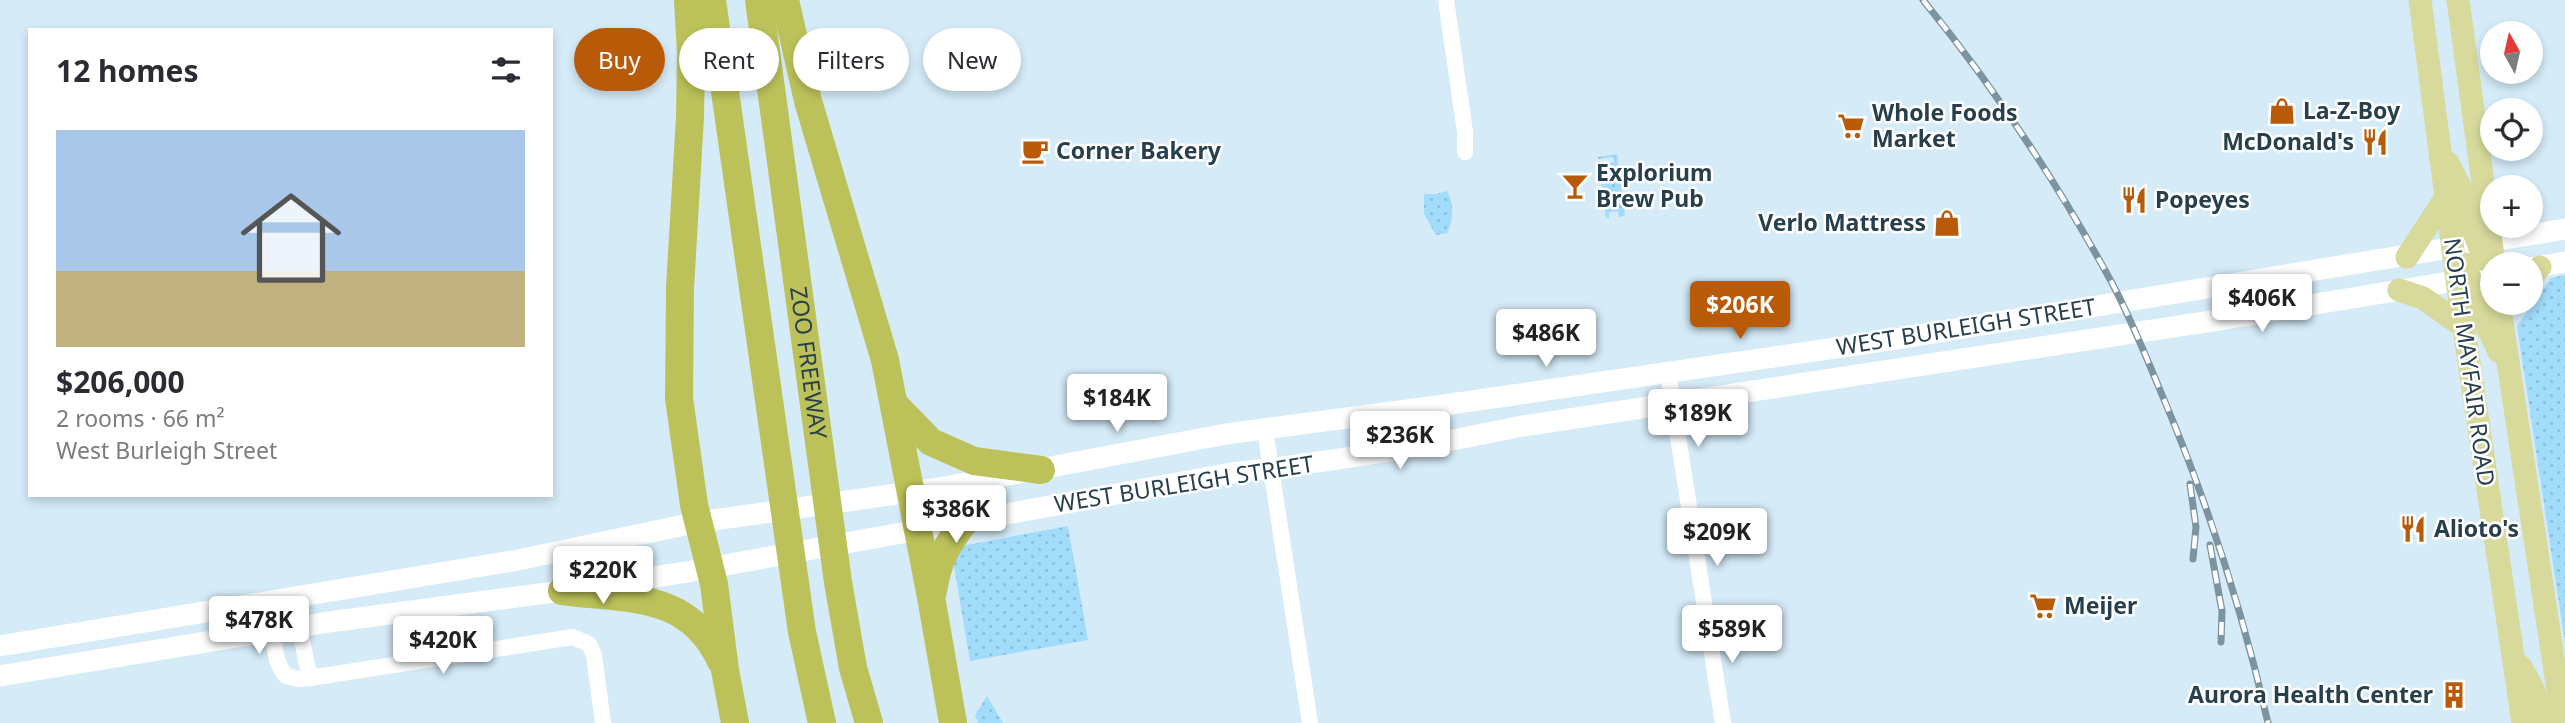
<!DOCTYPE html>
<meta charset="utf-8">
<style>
body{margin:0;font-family:"Noto Sans",sans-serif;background:#f2f2f3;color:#2b2b33;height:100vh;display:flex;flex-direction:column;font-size:26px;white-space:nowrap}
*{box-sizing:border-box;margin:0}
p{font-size:23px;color:#7c7c81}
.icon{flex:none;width:38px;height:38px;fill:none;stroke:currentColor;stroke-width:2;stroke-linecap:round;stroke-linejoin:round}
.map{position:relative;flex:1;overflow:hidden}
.panel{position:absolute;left:28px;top:28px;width:525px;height:469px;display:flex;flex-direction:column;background:#fff;border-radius:0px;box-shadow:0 4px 10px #0003}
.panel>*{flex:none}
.banner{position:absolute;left:574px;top:28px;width:665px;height:63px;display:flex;gap:14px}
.needle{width:46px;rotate:352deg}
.controls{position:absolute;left:2480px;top:21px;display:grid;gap:14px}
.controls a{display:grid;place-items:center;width:63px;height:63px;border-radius:50%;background:#fff;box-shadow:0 4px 10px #0003;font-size:35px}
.price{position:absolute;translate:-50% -60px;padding:0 16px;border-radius:7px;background:#fff;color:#222;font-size:23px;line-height:46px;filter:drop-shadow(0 2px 4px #0008)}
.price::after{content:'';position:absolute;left:50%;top:42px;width:21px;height:16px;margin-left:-10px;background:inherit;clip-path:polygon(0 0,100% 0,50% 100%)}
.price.active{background:#b85a08;color:#fff}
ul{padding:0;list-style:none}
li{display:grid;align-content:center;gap:14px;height:371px;padding:0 28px}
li+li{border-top:2px solid #e1e1e2}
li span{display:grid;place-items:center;height:217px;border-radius:0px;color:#555}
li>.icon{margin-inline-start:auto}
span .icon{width:126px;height:126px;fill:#fffc;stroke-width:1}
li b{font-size:30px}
h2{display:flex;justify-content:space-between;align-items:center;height:84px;padding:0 28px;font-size:30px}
.pill{padding:0 24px;border-radius:32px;background:#fff;box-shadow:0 4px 10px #0003;font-size:24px;line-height:63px}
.pill.active{background:#b85a08;color:#fff}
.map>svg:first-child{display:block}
.grass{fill:url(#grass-dots)}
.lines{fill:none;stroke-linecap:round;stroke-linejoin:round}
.street{stroke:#fff;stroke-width:16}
.secondary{stroke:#fff;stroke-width:21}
.primary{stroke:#d7da9b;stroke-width:23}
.highway{stroke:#bcc259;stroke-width:28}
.rail-casing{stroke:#7c93a0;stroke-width:7}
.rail{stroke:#fff;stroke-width:4.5;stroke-dasharray:13;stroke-linecap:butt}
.labels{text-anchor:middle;stroke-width:5;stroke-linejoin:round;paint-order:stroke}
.poi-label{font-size:23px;font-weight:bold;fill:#28404d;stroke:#fff;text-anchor:start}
.street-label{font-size:23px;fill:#28404d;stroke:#fff}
</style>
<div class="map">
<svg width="2565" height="723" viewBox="0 0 2565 723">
<defs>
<pattern id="grass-dots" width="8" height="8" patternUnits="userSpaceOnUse" patternTransform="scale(1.75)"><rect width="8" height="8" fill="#a2dcfb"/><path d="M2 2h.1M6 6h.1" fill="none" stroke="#8cbed9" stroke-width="1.8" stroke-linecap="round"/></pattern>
</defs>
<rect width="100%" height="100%" fill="#d5ebf8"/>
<path class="grass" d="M1617 154 1625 216 1619 217 1618 211 1609 212V218H1606L1601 183 1617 181V179L1601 180 1599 164 1614 162V157L1598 159V157Z
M1447 191C1454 204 1454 219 1447 233L1436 235 1424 214V194H1436Z
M2565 275V643L2517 326 2551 278Z
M1068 526 1088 640 970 661 952 554 962 546Z
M987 696 1003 723H978L975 715Z"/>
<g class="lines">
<path class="street" d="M1446 0 1465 132V152
M1668 373 1723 723
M1265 429 1310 723
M280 599 299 627 310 678 299 679 286 676C268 655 275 623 280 599Z
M310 678 573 637 589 644 594 655 603 723"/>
<path class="secondary" d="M2530 268 2565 262
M0 646 518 560 699 522 939 488 1226 434 1430 407 1890 340 2565 229
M0 676 329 622 562 591 687 572 1232 473C1330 462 1427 446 1523 426L2212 321 2492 275"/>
<path class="primary" d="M2420 0 2459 295 2523 723
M2458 0 2494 264
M2448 163 2463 193 2472 227 2484 259
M2407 257 2446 197
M2465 264 2486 324 2499 352
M2530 279 2540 267
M2399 290 2423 298 2464 327
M2499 303 2563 723
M2521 667 2534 691 2543 723"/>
<g class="highway">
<path d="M688 0 691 54 690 117 680 288 679 398 694 505 714 584 725 670 735 723"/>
<path d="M712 0 802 632 822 723"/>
<path id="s1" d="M759 0 838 582 853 668 869 723"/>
<path d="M785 0 808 101 885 360 931 597 953 723"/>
<path d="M896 406 931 442 974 461 1041 470"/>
<path d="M562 591C629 600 688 591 721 661"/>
<path d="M933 591C938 560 946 546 965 521"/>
</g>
<defs>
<path id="rail" d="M1923 0C1994 87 2058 184 2112 283 2130 317 2145 354 2160 390 2206 498 2242 608 2268 723
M2190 484 2196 527 2193 559
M2210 545 2222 611 2221 642"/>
</defs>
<use href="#rail" class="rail-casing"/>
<use href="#rail" class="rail"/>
</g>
<defs>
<symbol id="shop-bare" viewBox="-9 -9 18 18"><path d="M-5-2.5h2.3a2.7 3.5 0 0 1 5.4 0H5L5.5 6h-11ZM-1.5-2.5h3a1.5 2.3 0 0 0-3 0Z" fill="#b85a08" stroke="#fff" stroke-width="2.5" paint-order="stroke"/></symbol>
<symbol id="supermarket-bare" viewBox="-9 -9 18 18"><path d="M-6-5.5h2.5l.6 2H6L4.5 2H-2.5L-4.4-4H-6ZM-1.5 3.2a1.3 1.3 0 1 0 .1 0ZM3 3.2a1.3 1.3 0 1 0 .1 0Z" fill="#b85a08" stroke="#fff" stroke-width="2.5" paint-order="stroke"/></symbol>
<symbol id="restaurant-bare" viewBox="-9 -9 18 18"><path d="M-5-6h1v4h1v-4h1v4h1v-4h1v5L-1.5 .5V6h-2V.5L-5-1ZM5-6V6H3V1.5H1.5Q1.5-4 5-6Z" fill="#b85a08" stroke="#fff" stroke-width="2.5" paint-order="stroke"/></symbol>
<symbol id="cafe-bare" viewBox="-9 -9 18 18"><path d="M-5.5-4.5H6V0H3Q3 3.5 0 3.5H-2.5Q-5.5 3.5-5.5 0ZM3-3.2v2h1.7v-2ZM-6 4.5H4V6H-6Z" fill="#b85a08" stroke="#fff" stroke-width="2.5" paint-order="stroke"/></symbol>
<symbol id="bar-bare" viewBox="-9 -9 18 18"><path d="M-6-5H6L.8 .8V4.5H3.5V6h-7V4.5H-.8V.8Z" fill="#b85a08" stroke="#fff" stroke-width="2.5" paint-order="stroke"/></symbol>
<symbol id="building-bare" viewBox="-9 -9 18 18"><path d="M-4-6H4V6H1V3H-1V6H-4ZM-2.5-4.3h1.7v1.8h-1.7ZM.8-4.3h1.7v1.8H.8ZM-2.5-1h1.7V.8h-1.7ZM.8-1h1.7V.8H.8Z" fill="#b85a08" stroke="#fff" stroke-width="2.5" paint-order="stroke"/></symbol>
</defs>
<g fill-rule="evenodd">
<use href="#shop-bare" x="2263" y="92" width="38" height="38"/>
<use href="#supermarket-bare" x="1832" y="107" width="38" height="38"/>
<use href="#restaurant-bare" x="2356" y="123" width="38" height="38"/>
<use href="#cafe-bare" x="1016" y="132" width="38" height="38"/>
<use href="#bar-bare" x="1556" y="167" width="38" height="38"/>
<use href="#restaurant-bare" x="2115" y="181" width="38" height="38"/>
<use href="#shop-bare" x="1928" y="204" width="38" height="38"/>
<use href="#restaurant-bare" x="2394" y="510" width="38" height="38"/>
<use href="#supermarket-bare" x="2024" y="587" width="38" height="38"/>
<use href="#building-bare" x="2435" y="676" width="38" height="38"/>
</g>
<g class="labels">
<g class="poi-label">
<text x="2303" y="119">La-Z-Boy</text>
<text x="1872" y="121">Whole Foods<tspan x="1872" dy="26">Market</tspan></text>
<text x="2354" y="150" text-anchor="end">McDonald's</text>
<text x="1056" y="159">Corner Bakery</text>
<text x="1596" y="181">Explorium<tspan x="1596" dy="26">Brew Pub</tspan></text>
<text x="2155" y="208">Popeyes</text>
<text x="1926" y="231" text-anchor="end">Verlo Mattress</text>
<text x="2434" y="537">Alioto's</text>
<text x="2064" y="614">Meijer</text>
<text x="2433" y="703" text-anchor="end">Aurora Health Center</text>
</g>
<g class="street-label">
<text transform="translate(1966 327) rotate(-9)" y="8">WEST BURLEIGH STREET</text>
<text transform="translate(2469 362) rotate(82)" y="8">NORTH MAYFAIR ROAD</text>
<text dy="8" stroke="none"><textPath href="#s1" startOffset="366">ZOO FREEWAY</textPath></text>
<text transform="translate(1184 484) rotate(-9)" y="8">WEST BURLEIGH STREET</text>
</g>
</g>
</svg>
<div class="controls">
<a><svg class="needle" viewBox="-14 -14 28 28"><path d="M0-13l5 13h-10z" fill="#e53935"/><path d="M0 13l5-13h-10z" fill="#7c7c81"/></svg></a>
<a><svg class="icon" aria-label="locate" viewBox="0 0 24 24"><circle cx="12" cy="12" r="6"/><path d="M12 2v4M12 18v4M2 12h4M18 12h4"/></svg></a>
<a>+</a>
<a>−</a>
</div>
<b class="price" style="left:2262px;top:334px">$406K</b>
<b class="price active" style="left:1740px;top:341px">$206K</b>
<b class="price" style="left:1546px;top:369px">$486K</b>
<b class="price" style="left:1117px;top:434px">$184K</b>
<b class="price" style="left:1698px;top:449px">$189K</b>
<b class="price" style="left:1400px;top:471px">$236K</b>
<b class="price" style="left:956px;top:545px">$386K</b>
<b class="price" style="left:1717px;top:568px">$209K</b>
<b class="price" style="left:603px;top:606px">$220K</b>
<b class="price" style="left:259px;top:656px">$478K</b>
<b class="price" style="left:1732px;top:665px">$589K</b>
<b class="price" style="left:443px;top:676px">$420K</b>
<div class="banner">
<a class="pill active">Buy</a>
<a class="pill">Rent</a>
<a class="pill">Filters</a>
<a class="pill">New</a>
</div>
<section class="panel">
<h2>12 homes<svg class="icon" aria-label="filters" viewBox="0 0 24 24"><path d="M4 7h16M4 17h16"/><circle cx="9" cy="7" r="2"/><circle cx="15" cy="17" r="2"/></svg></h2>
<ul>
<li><span style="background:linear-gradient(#a9c7e8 65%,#c2b280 0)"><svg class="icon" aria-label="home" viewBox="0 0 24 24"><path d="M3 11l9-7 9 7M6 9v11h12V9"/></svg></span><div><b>$206,000</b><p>2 rooms · 66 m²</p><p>West Burleigh Street</p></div></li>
</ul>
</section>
</div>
